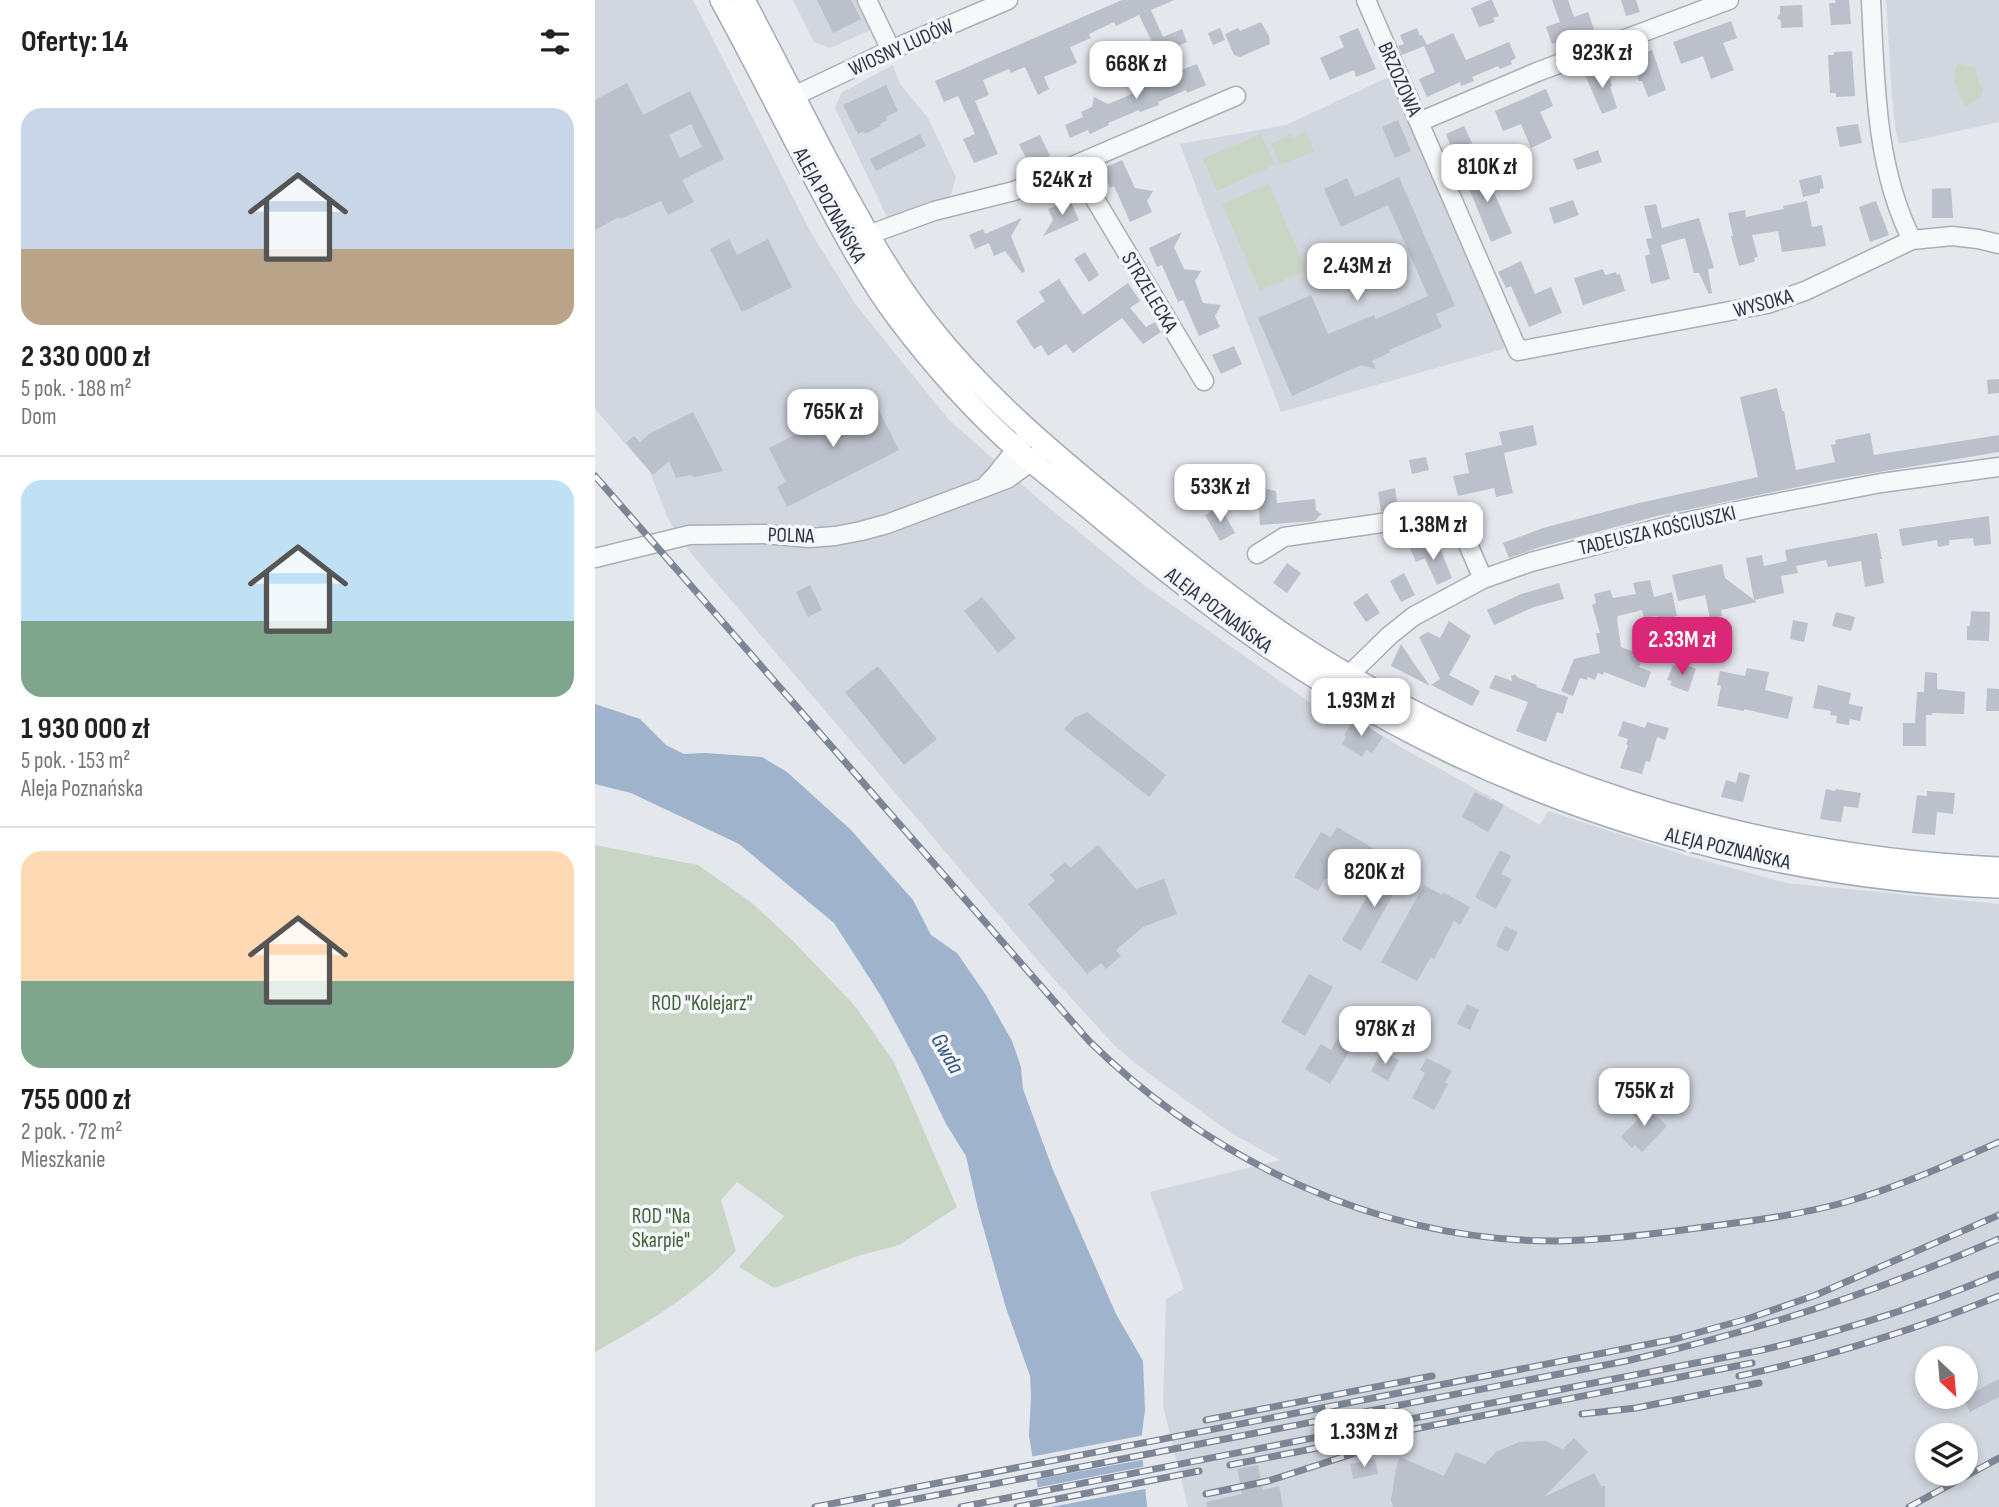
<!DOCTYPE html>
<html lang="pl">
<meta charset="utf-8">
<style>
body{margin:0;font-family:"Sofia Sans Condensed",sans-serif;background:#f2f2f2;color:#202124;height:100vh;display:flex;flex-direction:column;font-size:26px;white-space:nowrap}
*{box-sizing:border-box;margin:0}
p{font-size:23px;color:#757577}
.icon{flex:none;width:38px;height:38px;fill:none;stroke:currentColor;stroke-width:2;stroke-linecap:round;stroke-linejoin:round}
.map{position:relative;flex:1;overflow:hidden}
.panel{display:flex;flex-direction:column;background:#fff;width:595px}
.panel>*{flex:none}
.needle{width:46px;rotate:154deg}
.tools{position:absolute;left:1320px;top:1346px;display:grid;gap:14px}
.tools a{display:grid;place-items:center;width:63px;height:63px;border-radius:50%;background:#fff;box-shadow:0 4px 10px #0003;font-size:35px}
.price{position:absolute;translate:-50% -60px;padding:0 16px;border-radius:14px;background:#fff;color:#222;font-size:23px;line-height:46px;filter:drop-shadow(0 2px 4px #0008)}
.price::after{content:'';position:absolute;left:50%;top:42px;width:21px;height:16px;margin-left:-10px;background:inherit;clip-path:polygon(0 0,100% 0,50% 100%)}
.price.on{background:#db2777;color:#fff}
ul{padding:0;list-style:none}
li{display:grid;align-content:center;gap:14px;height:371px;padding:0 21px}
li+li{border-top:2px solid #e0e0e0}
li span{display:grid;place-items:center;height:217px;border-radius:21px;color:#555}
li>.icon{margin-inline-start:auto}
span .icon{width:126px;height:126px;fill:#fffc;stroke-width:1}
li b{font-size:30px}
h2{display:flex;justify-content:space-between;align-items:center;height:84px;padding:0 21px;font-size:30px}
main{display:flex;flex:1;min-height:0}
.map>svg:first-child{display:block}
.built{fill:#d2d6de;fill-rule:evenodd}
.green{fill:#c9d6c5}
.water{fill:#9fb4cc}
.pier{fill:#e4e7ec}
.building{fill:#bbc0ca;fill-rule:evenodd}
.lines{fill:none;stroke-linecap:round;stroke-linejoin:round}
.minor-casing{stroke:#a9aeb7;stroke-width:21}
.major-casing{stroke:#a3abb8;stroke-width:24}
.minor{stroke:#f7f8fa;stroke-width:18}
.major{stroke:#fff;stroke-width:21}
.rail-casing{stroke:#7d8696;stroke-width:7}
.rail{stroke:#f4f6f9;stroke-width:4.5;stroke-dasharray:13;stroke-linecap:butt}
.labels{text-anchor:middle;stroke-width:7;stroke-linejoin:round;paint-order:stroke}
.street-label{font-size:21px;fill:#2b3445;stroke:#f4f6f9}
.park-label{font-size:21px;fill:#3f6138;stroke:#f4f6f9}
.water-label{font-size:23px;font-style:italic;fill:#34527a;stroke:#f4f6f9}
</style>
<main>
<section class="panel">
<h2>Oferty: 14<svg class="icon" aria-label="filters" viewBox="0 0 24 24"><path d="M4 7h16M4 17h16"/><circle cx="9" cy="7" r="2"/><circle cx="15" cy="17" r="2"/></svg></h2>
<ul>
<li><span style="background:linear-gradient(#c9d6e8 65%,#b9a48a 0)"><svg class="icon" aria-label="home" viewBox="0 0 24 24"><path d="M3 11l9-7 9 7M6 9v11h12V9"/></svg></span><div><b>2 330 000 zł</b><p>5 pok. · 188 m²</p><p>Dom</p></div></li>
<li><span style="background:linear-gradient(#bfe0f5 65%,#7fa58c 0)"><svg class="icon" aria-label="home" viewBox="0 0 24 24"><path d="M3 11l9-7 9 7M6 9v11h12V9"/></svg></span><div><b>1 930 000 zł</b><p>5 pok. · 153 m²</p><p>Aleja Poznańska</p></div></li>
<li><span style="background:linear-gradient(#ffd9b3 60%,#7fa58c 0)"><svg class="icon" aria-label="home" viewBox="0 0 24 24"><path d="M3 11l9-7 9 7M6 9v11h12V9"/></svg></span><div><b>755 000 zł</b><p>2 pok. · 72 m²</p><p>Mieszkanie</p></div></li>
</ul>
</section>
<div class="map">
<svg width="1404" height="1507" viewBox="0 0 1404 1507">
<rect width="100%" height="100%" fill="#e4e7ec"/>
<path class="built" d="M0 0H98L215 231 261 305 354 420 447 502 550 586 747 725 755 715 804 746 945 825 953 811 1089 855 1191 883 1404 904V1507H593L568 1406 571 1299 589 1289 555 1192 685 1160 636 1133 545 1067 521 1047 457 977 95 552 73 519 55 472 0 409ZM1332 1358H1370V1396H1332ZM1332 1435H1370V1474H1332Z
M198 0H261L276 30 235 48 219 42Z
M1291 0H1404V122L1304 144 1301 132 1297 97Z
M298 65 305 84 333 118 361 177 354 201 293 219 240 108 246 93Z
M798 75 913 342 908 349 686 412 585 144 691 125Z"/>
<path class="green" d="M1365 63 1380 68 1384 84 1388 89 1386 97 1372 106 1369 104 1359 82 1361 66Z
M711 132 719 151 685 165 676 143 696 134 698 138Z
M666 134 680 165 622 191 608 159Z
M674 184 711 270 665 291 627 204Z
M806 737 836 751 864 768 867 772 808 742 803 739Z
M0 845 103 865 157 903 199 942 260 1006 299 1062 362 1207 304 1245 263 1256 179 1288 144 1267 189 1216 142 1182 126 1200 141 1251C101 1294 51 1324 0 1352Z"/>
<path class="water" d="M0 704 45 719 71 745 89 754 110 753 167 757 192 772 256 830 318 900 336 935 362 953 391 995 417 1041 426 1067 428 1089 458 1170 521 1314 548 1361 550 1410 546 1441 552 1507H446L434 1436 436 1396 435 1376 411 1308 383 1209 371 1156 351 1124 321 1061 286 996 239 923 144 844 36 793 0 784Z"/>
<path class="pier" d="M550 1435 552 1459 438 1480 435 1457Z
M552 1466 555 1488 456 1507H443L440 1488Z"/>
<path class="building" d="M222 0H256L266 19 238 33Z
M527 0H579L556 10 568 37 587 29 592 42 559 56 553 44 557 42 544 15 521 26 519 22 494 34 496 38 475 47 482 63 449 77 454 89 443 95 430 67 416 73 414 69 388 80 394 95 380 101 403 154 379 163 368 139 380 134 363 96 349 102 340 81Z
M895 0H897L904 16 898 18 900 22 884 27 876 8Z
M957 0H973L979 17 993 12 999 29 957 44 951 27 965 22Z
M1026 0H1041L1045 12 1031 16Z
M1240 0H1254L1256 24 1236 25 1234 3H1241Z
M1207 5 1208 27 1186 28V21L1182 18 1185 14V6Z
M1136 21 1142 38 1128 43 1139 70 1116 79 1108 56 1086 64 1078 42Z
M666 22 674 36 675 44 645 57 639 55 630 34 643 28 645 31Z
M625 28 630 40 618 45 613 33Z
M763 28 781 69 761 77 759 70 735 80 725 58 749 47 744 36Z
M822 28 825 36 827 35 832 45 858 33 871 60 914 42 921 58 916 61 917 64 905 69 903 66 877 77 879 81 866 86 865 82 832 97 824 79 840 72 829 46 807 55 803 46 809 44 805 35Z
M1057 50 1071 90 1053 97 1047 81H1044L1036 58Z
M1257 51 1260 96 1241 97V93H1235L1233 55H1239V52Z
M602 64 611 85 592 93 591 90 563 102 564 105 545 112 544 110 513 123 514 125 495 134 493 130 475 138 470 125 488 117 486 112 497 107 499 97 513 104 537 94 536 91 548 86 549 74 563 82 584 74 583 71Z
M1011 67 1017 86 1015 87 1022 108 1007 114 990 75Z
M32 83 48 115 95 91 129 159 87 180 99 202 73 215 66 201 25 219 24 217 0 230V100ZM96 124 107 147 85 158 74 135Z
M291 85 303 111 291 117 292 120 285 124 286 126 270 134 269 131 263 134 248 105Z
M951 89 958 106 945 112 957 138 936 148 926 124 908 131 900 111Z
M803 120 816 151 800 158 787 127Z
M1263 124 1267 143 1245 147 1241 127Z
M869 126 877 143 858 151 851 134Z
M325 134 331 146 281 171 275 159Z
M445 135 455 156 434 164 424 144Z
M1003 150 1007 162 982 170 978 159Z
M527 160 540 188 558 191 552 201 557 212 535 222 519 186 515 188 507 169Z
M887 166 917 233 896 242 868 174Z
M1226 175 1229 188 1225 189V193L1208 197 1204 180Z
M804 177 860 306 841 314 847 327 794 350 795 352 777 361 781 369 766 365 697 396 663 318 716 295 733 334 779 315 781 319 833 296 793 205 746 227 729 189 752 178 760 197Z
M1356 188 1358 218H1337V189Z
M475 200 484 220 448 236 458 220 453 209Z
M978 200 984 215 959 224 954 208Z
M1212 201 1217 227 1227 225 1231 246 1187 252 1183 231 1157 235 1163 257 1159 258 1160 261 1158 262 1144 266 1136 236H1138L1133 213 1150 210 1151 217 1189 209 1188 206Z
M1281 201 1294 235 1275 242 1264 207Z
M1061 204 1067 228 1104 218 1119 268 1113 269 1117 293 1114 294 1104 273H1099L1090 238 1066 245 1075 279 1056 284 1050 256 1055 254 1051 239 1057 238 1049 206Z
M427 218 416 236 430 271 427 273 410 251 399 256 394 243 380 249 374 235 388 229 390 234Z
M587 232 579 247 589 269 606 271 600 281 608 303 626 305 620 316 625 327 604 336 588 300 583 302 567 265 562 267 554 248Z
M134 239 142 255 173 239 197 287 147 312 115 249Z
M490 252 504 275 494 282 479 259Z
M926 261 940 294 956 287 967 313 934 327 916 286 911 288 903 272Z
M1008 269 1010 275 1021 272 1022 275 1025 274 1030 291 988 305 979 278Z
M464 279 488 315 533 283 545 301 535 308 551 327 560 322 566 332 548 344 527 318 478 353 471 344 453 356 446 345 439 349 421 321 450 301 444 292Z
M639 346 647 364 626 374 617 355Z
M1404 379V393L1393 394 1392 380Z
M1182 388 1187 411H1189L1201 470 1240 462 1236 445 1241 444 1240 440 1275 433 1279 455 1404 435V452L1236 480 1062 516 945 547 914 558 908 543 948 528 1044 503 1163 477 1145 397Z
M273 389 304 450 192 507 182 487 191 482 174 448 247 411 243 404Z
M98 412 128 471 100 477 95 475 81 478 74 461 58 475 31 443 39 436 45 442 54 434Z
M938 425 942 445 909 453 904 432Z
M907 445 918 493 901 497 899 488 863 496 858 476 874 473 870 453Z
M831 457 834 470 817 474 814 460Z
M666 469 668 483 649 485V483L618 490 613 473Z
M800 488 803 509 786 512 783 492Z
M672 489 681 491 682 503 720 499 721 510 726 514 720 521 665 525 664 509H660L659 490Z
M625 506 640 533 625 541 610 515Z
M1394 516 1396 544 1379 546 1378 538 1354 540V545L1343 547 1342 540 1307 546 1304 529Z
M1282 533 1287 559H1285L1289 583 1270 587 1266 561 1233 567 1231 560 1201 566 1203 573 1186 576 1189 593 1159 600 1162 602 1126 610 1127 616 1115 619 1110 595 1083 601 1077 575 1127 564 1130 578 1159 600 1151 558 1167 555 1169 566 1192 561 1190 550Z
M828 542 832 551 844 546 857 578 842 585 830 558 821 562 815 548Z
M692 563 706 573 692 593 678 583Z
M809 573 820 595 806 602 795 581Z
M1055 580 1059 597 1077 592 1082 616 1063 620 1062 616 1049 618 1047 610 1023 616 1022 619 1026 647 1049 656 1044 667 1056 672 1050 688 1009 672 1008 675 1003 673 1000 680 993 677 992 680 985 678 978 696 966 691 979 659 1005 653 1001 633H1005L997 605 1001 603 999 594 1015 590 1018 598 1041 594 1038 583Z
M964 583 969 599 939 607 899 625 892 610 926 594Z
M215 585 227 610 213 617 201 592Z
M772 593 785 613 771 622 758 603Z
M387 597 421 638 403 653 369 611Z
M1376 611 1395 612 1394 641 1372 640V626H1375Z
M1241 612 1260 617 1256 631 1237 626Z
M1198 620 1213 623 1209 642 1195 639Z
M854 621 876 636 854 675 885 691 877 706 836 685 845 679 824 637 833 632 845 638Z
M806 644 816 659 835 686 796 666Z
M1089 664 1101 669 1093 692 1075 685 1077 681 1072 680 1078 665 1088 668Z
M283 666 342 739 309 765 250 692Z
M1152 668 1174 672 1170 690 1198 697 1193 719 1149 709V711L1122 706 1126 686 1122 685 1125 671 1150 676Z
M1330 672 1342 673V689L1370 692 1369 714 1337 713V715H1331V746H1308V723H1320L1322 692H1329Z
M919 674 924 678 942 685 941 687 973 697 968 714 962 712 951 742 921 731 933 702 894 688 900 675 917 681 916 675 918 676Z
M1223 685 1256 693 1254 704 1268 707 1265 721 1255 719 1254 725 1241 723 1242 716 1235 715 1236 711 1218 708Z
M1392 688 1404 689V711H1391Z
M492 712 571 775 554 797 469 729 479 718Z
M760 718 788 737 777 753 771 750 767 757 747 744 751 737 749 735Z
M1028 721 1050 728 1052 722 1074 728 1070 740 1062 737 1055 762 1051 761 1047 774 1025 768 1033 745 1031 744 1033 739 1023 736Z
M1144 772 1155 775 1148 802 1126 797 1131 780 1141 783Z
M1231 789 1240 791 1241 789 1266 793 1263 808 1249 806 1246 822 1225 819Z
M1332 791 1360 793 1358 814 1342 812 1340 835 1317 833 1322 795 1332 796Z
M880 792 897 801 898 799 909 805 893 832 867 817Z
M742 827 781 850 767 875 755 868 729 880 723 891 699 877 726 832 736 837Z
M503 845 541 889 569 879 582 914 548 927 521 950 526 956 511 969 506 963 492 974 433 904 460 881 455 875 470 862 475 868Z
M905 850 916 856 906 874 917 879 901 909 880 897Z
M804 859 815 865 766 951 747 940 773 895 780 899Z
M829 885 847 895 848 892 875 907 865 925 859 921 839 959 836 957 822 981 786 962Z
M910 926 923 932 913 952 901 946Z
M714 974 738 987 710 1036 686 1022Z
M872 1004 884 1010 875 1030 862 1024Z
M747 1030 762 1039 735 1084 710 1069 726 1044 736 1050Z
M787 1051 804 1060 793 1081 776 1071Z
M832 1058 857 1071 850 1083 853 1084 839 1110 817 1098 830 1073 825 1070Z
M1046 1102 1072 1126 1047 1152 1040 1145 1037 1148 1026 1137 1043 1119 1036 1113Z
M1404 1379V1397L1375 1412 1370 1402 1373 1400 1371 1396Z
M979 1438 993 1452 949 1497 999 1473 1006 1486H1010V1507H798L796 1500 801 1468 805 1457 849 1476 861 1452 890 1464 901 1452 924 1442 950 1441 968 1449Z
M780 1459 783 1474 758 1479 755 1464Z
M663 1465 668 1490 684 1486 688 1507H612L611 1502 647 1494 642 1469Z"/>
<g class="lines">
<defs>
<path id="minor" d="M272 0 296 50
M771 0 923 351 1172 304 1210 291 1317 240 1357 236 1383 239 1404 244
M1276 0C1280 80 1280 167 1317 240
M199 96 296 50 413 0
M824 122 942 72 1134 0
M480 166 609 381
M273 235 339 211 419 191 641 96
M392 484 400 476 430 438
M662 554 689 537 849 514 857 516 863 521 888 579
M0 558 94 535 169 534 214 538 240 536 266 531 292 524 412 479 437 461 451 446
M754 675 795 635 819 616 888 579 936 562 1081 524 1166 506 1286 483 1404 467"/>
<path id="major" d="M126 0C158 58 187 117 218 175 244 224 269 273 302 317 338 365 379 411 424 451 453 476 484 499 513 524 586 584 659 641 739 689 938 810 1172 879 1404 887
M149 0C176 53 204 105 231 158 262 215 292 272 332 323 389 396 459 454 530 512 584 557 639 601 697 640 906 778 1154 857 1404 868"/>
</defs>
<use href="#minor" class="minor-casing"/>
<use href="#major" class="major-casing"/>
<use href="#minor" class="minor"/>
<use href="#major" class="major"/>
<defs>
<path id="rail" d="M0 476 494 1041C619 1163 786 1242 964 1241 1008 1240 1051 1235 1095 1229 1148 1222 1201 1216 1251 1202 1304 1187 1354 1164 1404 1142
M1144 1376C1233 1357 1319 1330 1404 1296
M987 1414 1041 1408 1164 1383
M611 1420 837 1376
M635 1465 1157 1363
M611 1494 673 1481 779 1447
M220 1507 1080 1339 1152 1319 1221 1295 1404 1215
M280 1507 1031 1361C1159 1332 1284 1291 1404 1239
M366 1507 1167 1350C1248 1331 1327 1306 1404 1274
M422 1507 604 1471
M1314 1507 1404 1458"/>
</defs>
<use href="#rail" class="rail-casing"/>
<use href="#rail" class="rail"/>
</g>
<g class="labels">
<g class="street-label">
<text transform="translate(306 47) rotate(-24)" y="7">WIOSNY LUDÓW</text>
<text transform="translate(805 79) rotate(66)" y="7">BRZOZOWA</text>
<text transform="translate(235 205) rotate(61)" y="7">ALEJA POZNAŃSKA</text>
<text transform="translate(555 292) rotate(59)" y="7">STRZELECKA</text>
<text transform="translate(1168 303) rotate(-15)" y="7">WYSOKA</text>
<text transform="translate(1062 530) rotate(-13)" y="7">TADEUSZA KOŚCIUSZKI</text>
<text transform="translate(196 535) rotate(2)" y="7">POLNA</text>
<text transform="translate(624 610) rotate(37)" y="7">ALEJA POZNAŃSKA</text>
<text transform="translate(1133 848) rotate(13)" y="7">ALEJA POZNAŃSKA</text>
</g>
<g class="park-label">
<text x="107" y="1010">ROD "Kolejarz"</text>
<text x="66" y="1223">ROD "Na<tspan x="66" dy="24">Skarpie"</tspan></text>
</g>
<g class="water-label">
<text transform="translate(353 1053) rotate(60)" y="8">Gwda</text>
</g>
</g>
</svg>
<div class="tools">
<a><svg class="needle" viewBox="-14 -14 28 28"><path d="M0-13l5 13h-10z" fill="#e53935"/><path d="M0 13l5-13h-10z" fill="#757577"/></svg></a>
<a><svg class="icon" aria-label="layers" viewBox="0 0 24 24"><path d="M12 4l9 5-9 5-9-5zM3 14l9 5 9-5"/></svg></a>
</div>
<b class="price" style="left:1007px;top:90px">923K zł</b>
<b class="price" style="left:541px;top:101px">668K zł</b>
<b class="price" style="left:892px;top:204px">810K zł</b>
<b class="price" style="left:467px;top:217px">524K zł</b>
<b class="price" style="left:762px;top:303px">2.43M zł</b>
<b class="price" style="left:238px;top:449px">765K zł</b>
<b class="price" style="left:625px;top:524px">533K zł</b>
<b class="price" style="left:838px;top:562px">1.38M zł</b>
<b class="price on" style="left:1087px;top:677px">2.33M zł</b>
<b class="price" style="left:766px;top:738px">1.93M zł</b>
<b class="price" style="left:779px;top:909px">820K zł</b>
<b class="price" style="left:790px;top:1066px">978K zł</b>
<b class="price" style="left:1049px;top:1128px">755K zł</b>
<b class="price" style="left:769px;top:1469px">1.33M zł</b>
</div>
</main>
